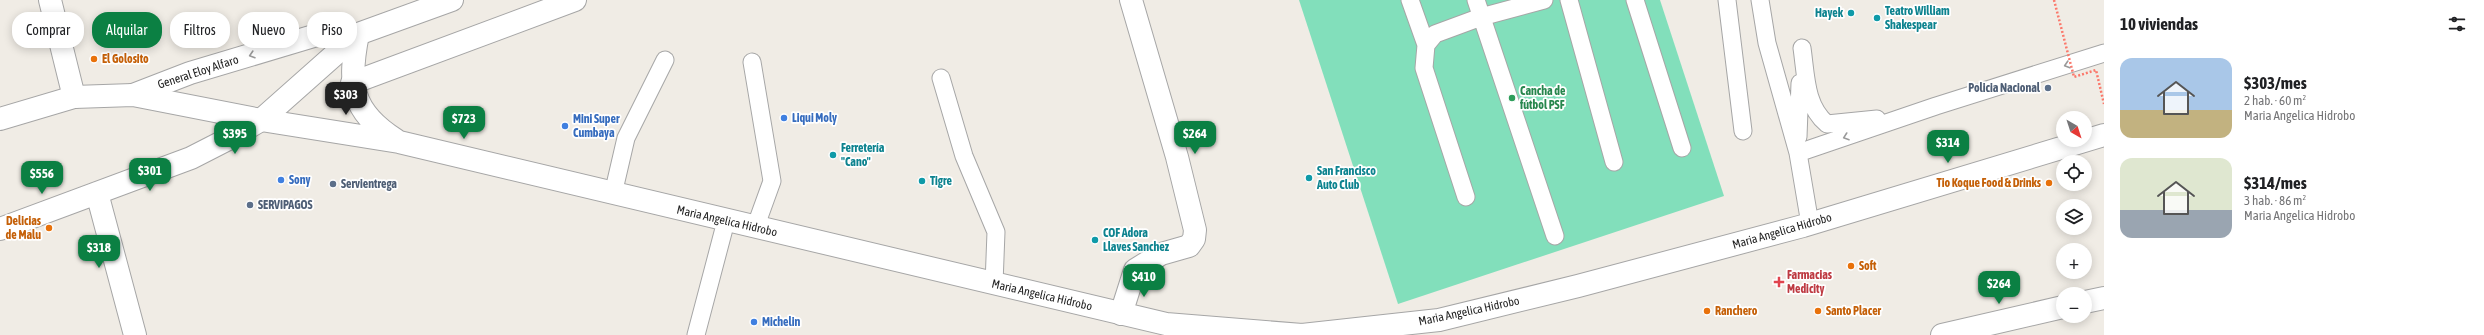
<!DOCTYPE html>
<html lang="es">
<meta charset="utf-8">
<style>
body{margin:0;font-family:"Asap Condensed",sans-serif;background:#f6f6f6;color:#202124;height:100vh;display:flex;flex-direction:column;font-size:15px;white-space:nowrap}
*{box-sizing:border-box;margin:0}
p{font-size:13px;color:#757577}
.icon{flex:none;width:22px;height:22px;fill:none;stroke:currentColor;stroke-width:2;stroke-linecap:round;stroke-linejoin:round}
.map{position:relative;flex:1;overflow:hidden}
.sheet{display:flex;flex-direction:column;background:#fff;width:380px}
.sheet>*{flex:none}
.guide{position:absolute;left:12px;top:12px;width:380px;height:36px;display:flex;gap:8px}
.needle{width:26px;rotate:141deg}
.tools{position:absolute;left:2056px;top:111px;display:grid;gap:8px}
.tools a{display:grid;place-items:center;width:36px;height:36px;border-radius:50%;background:#fff;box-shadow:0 2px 10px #0003;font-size:20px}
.price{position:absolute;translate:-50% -34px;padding:0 9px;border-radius:8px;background:#0b8043;color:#fff;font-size:13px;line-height:26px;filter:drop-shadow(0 1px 2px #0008)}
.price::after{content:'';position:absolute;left:50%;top:24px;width:12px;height:9px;margin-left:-6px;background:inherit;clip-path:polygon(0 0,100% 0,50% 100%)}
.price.on{background:#222;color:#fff}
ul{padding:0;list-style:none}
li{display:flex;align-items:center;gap:12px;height:100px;padding:0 16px}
li span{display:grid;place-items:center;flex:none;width:112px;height:80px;border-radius:12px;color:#555}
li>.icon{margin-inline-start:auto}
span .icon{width:48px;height:48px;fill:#fffc;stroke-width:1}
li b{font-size:17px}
h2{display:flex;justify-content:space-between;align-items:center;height:48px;padding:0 16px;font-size:17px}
.chip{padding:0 14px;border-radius:16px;background:#fff;box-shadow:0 2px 10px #0003;font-size:14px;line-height:36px}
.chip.on{background:#0b8043;color:#fff}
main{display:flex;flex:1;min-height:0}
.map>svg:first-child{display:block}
.pitch{fill:#82dfbb}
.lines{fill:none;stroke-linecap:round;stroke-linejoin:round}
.service-casing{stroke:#a6a6a6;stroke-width:19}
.pedestrian-casing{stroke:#a6a6a6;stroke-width:24}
.minor-casing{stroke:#a6a6a6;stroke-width:24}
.tertiary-casing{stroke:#a6a6a6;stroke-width:24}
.service{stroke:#fff;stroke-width:17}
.pedestrian{stroke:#fff;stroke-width:22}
.minor{stroke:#fff;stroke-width:22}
.tertiary{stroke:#fff;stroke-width:22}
.path-bridge{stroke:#fb786b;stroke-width:2.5;stroke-dasharray:2 2;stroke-linecap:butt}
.oneway{stroke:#9a9a9a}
.culture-dot{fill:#0f9aa8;stroke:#fff;stroke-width:1.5}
.food-dot{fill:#e8710a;stroke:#fff;stroke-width:1.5}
.service-dot{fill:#5c6f8a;stroke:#fff;stroke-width:1.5}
.leisure-dot{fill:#2e9e5b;stroke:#fff;stroke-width:1.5}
.shop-dot{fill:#3f7fe0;stroke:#fff;stroke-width:1.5}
.health-dot{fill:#e0444e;stroke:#fff;stroke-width:1.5}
.labels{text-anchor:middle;stroke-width:3.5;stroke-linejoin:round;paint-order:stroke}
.culture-label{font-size:12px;font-weight:bold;fill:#0d838f;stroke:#fff;text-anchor:start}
.food-label{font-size:12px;font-weight:bold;fill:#c56008;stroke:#fff;text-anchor:start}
.street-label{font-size:12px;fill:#1f1f1f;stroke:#fff}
.service-label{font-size:12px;font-weight:bold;fill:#4e5e75;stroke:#fff;text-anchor:start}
.leisure-label{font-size:12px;font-weight:bold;fill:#27864d;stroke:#fff;text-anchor:start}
.shop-label{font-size:12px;font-weight:bold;fill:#366cbe;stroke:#fff;text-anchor:start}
.health-label{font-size:12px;font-weight:bold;fill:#be3a42;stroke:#fff;text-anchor:start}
</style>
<main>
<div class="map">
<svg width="2104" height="335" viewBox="0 0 2104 335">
<rect width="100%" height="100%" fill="#f0ece5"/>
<path class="pitch" d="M1299 0H1660L1724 196 1398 304Z"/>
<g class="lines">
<defs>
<path id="service" d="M1410 0 1426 45
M1476 0 1555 236
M1569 0 1614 162
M1635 0 1682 148
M1727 0 1743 131
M1760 0 1767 43 1798 153
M1802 48C1806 75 1805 106 1827 124L1877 119
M752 62 772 181 755 228
M941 78 964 156 996 232 994 284
M1798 137 1800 83
M613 194 626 138 665 60
M1466 197 1424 68 1426 45 1435 34 1481 17 1544 0
M1810 224 1798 153 1936 106 2104 53
M696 335 726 221"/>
<path id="pedestrian" d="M352 83 575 0"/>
<path id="minor" d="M50 0 74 97
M133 95 190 73 317 35 358 34 452 0
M97 193 135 335
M0 229 191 158 234 136 261 120 358 34
M1121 314 1135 270 1161 254 1189 246 1194 239 1195 230 1177 157 1131 0"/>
<path id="tertiary" d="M358 34C348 83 350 111 396 140
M0 119 74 97 133 95 261 120 399 142 1166 324 1302 335 1439 320 1578 286 1803 226 2104 135
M2085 302 2104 298
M1942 335 2063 307"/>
</defs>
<use href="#service" class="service-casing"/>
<use href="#pedestrian" class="pedestrian-casing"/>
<use href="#minor" class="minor-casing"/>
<use href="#tertiary" class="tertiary-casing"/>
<use href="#service" class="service"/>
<use href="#pedestrian" class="pedestrian"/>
<use href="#minor" class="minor"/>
<use href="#tertiary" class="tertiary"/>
<path class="path-bridge" d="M2054 0 2074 77 2096 70 2104 104"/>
</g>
<defs><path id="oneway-chevron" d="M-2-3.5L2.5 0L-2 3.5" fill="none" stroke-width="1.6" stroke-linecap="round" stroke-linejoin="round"/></defs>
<g class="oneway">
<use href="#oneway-chevron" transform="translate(252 55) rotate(163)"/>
<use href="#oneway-chevron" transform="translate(2067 65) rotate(163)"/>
<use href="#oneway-chevron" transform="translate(1846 137) rotate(161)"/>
</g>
<g class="culture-dot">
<circle cx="1851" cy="13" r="4"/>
<circle cx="1877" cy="18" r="4"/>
<circle cx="833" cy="155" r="4"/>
<circle cx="1309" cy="178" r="4"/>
<circle cx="922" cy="181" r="4"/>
<circle cx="1095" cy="240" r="4"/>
</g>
<g class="food-dot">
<circle cx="94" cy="59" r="4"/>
<circle cx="2049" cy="183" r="4"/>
<circle cx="49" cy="228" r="4"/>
<circle cx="1851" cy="266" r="4"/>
<circle cx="1707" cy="311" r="4"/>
<circle cx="1818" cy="311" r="4"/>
</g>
<g class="service-dot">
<circle cx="2048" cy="88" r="4"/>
<circle cx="333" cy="184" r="4"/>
<circle cx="250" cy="205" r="4"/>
</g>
<circle class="leisure-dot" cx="1512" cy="98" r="4"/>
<g class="shop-dot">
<circle cx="784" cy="118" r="4"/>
<circle cx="565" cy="126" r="4"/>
<circle cx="281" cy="180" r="4"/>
<circle cx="754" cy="322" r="4"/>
</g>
<path class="health-dot" d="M1777 276h4v4h4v4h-4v4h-4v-4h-4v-4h4z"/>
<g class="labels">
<g class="culture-label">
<text x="1885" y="15">Teatro William<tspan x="1885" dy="14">Shakespear</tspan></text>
<text x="1843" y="17" text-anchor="end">Hayek</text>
<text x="841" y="152">Ferretería<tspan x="841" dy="14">"Cano"</tspan></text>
<text x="1317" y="175">San Francisco<tspan x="1317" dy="14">Auto Club</tspan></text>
<text x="930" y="185">Tigre</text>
<text x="1103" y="237">COF Adora<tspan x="1103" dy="14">Llaves Sanchez</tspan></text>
</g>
<g class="food-label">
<text x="102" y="63">El Golosito</text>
<text x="2041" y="187" text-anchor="end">Tio Koque Food &amp; Drinks</text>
<text x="41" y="225" text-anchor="end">Delicias<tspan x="41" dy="14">de Malu</tspan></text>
<text x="1859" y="270">Soft</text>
<text x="1715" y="315">Ranchero</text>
<text x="1826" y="315">Santo Placer</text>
</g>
<g class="street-label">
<text transform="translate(198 72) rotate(-18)" y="4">General Eloy Alfaro</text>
<text transform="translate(727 221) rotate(13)" y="4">Maria Angelica Hidrobo</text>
<text transform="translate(1782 231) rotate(-16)" y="4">Maria Angelica Hidrobo</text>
<text transform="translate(1042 295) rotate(13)" y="4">Maria Angelica Hidrobo</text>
<text transform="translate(1469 311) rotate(-12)" y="4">Maria Angelica Hidrobo</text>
</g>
<g class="service-label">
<text x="2040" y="92" text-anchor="end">Policia Nacional</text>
<text x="341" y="188">Servientrega</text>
<text x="258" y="209">SERVIPAGOS</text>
</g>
<g class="leisure-label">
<text x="1520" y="95">Cancha de<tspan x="1520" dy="14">fútbol PSF</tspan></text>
</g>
<g class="shop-label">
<text x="792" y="122">Liqui Moly</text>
<text x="573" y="123">Mini Super<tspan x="573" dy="14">Cumbaya</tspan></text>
<text x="289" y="184">Sony</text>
<text x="762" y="326">Michelin</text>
</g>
<g class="health-label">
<text x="1787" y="279">Farmacias<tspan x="1787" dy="14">Medicity</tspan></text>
</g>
</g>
</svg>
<div class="tools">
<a><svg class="needle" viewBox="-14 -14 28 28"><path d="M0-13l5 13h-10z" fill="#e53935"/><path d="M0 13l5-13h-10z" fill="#757577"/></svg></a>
<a><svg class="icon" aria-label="locate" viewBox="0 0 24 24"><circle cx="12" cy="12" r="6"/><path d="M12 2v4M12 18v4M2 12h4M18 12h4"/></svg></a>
<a><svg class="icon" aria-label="layers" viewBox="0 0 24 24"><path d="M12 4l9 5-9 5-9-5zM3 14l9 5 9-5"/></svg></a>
<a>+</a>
<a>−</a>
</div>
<b class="price on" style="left:346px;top:116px">$303</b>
<b class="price" style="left:464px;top:140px">$723</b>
<b class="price" style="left:235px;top:155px">$395</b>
<b class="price" style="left:1195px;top:155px">$264</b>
<b class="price" style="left:1948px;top:164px">$314</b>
<b class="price" style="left:150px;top:192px">$301</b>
<b class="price" style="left:42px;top:195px">$556</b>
<b class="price" style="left:99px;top:269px">$318</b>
<b class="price" style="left:1144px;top:298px">$410</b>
<b class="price" style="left:1999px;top:305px">$264</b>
<div class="guide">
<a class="chip">Comprar</a>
<a class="chip on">Alquilar</a>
<a class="chip">Filtros</a>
<a class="chip">Nuevo</a>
<a class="chip">Piso</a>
</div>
</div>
<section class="sheet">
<h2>10 viviendas<svg class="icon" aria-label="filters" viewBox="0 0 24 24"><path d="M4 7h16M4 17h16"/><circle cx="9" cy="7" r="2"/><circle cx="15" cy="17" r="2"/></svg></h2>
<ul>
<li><span style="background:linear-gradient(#a9c7e8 65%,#c2b280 0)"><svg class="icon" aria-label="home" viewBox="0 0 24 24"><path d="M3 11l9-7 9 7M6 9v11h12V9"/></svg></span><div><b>$303/mes</b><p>2 hab. · 60 m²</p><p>Maria Angelica Hidrobo</p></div></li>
<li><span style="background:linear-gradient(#dfe7d0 65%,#9aa5b1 0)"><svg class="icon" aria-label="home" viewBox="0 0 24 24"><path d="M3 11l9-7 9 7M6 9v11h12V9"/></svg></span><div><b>$314/mes</b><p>3 hab. · 86 m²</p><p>Maria Angelica Hidrobo</p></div></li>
</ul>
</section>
</main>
